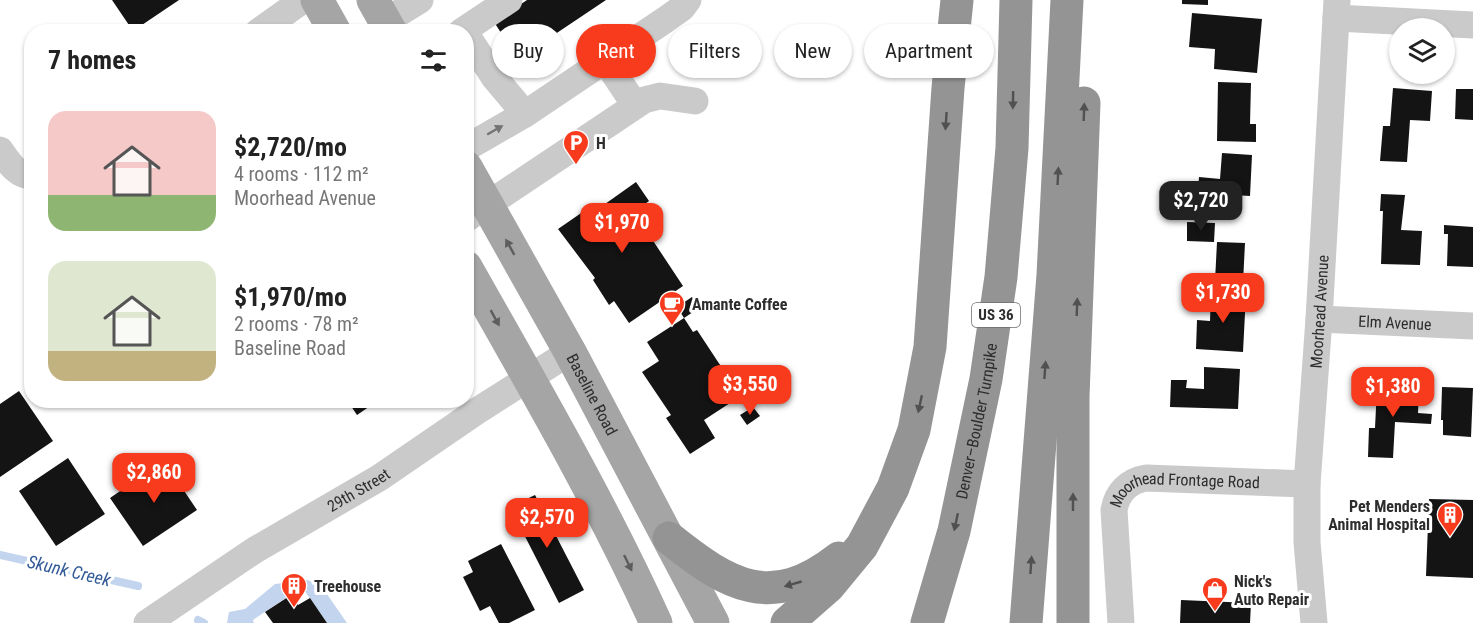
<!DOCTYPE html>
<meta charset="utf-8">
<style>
body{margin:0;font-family:"Roboto Condensed",sans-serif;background:#f2f2f2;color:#222;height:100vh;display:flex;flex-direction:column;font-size:22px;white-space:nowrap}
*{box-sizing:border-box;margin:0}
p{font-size:20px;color:#767676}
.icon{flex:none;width:33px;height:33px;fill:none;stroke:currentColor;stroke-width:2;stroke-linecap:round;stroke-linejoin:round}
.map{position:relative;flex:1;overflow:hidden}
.panel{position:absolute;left:24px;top:24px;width:450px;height:384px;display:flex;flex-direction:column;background:#fff;border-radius:24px;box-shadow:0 2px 4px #0004}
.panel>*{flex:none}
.hud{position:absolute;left:492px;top:24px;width:570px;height:54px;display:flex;gap:12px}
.buttons{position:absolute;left:1389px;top:18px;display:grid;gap:12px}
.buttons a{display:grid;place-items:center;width:66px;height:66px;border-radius:50%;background:#fff;box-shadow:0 2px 4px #0004;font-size:30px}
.price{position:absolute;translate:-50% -51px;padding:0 14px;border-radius:12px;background:#f73b1c;color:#fff;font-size:20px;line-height:39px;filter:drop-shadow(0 2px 3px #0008)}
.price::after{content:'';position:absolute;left:50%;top:36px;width:18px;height:14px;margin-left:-9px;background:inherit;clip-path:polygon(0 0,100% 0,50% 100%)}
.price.current{background:#222;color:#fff}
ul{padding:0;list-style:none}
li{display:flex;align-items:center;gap:18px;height:150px;padding:0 24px}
li span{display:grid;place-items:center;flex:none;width:168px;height:120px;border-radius:18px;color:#555}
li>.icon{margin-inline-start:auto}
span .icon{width:72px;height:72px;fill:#fffc;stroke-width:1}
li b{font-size:26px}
h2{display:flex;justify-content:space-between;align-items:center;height:72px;padding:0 24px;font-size:26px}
.chip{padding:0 21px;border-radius:27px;background:#fff;box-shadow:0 2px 4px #0004;font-size:21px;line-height:54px}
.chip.current{background:#f73b1c;color:#fff}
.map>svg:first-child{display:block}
.water{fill:#c2d4ee}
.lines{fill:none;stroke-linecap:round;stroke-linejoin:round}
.stream{stroke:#c2d4ee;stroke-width:8}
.building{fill:#141414}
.minor{stroke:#cacaca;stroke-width:27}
.major{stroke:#a5a5a5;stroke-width:33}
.highway{stroke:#949494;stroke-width:33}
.oneway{fill:#515151}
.oneway2{fill:#747474}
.oneway3{fill:#5d5d5d}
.labels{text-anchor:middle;stroke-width:6;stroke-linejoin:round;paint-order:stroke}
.shield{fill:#fff;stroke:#6c6c6c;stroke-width:1.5}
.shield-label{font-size:15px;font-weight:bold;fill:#2d2d2d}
.poi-label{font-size:16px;font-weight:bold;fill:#2d2d2d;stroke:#fff;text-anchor:start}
.street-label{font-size:16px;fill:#2d2d2d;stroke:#fff}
.water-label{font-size:18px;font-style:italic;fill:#335b97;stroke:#fff}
</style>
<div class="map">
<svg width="1473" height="623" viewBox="0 0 1473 623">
<rect width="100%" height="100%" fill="#fff"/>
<path class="water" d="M308 580 322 587 347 623H327L302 587 253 620 254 623H227L229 612 245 609 275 584Z"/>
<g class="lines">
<path class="stream" d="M0 555 138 586
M198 620 204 623"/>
</g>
<path class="building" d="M112 0H179L133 31Z
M527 0H606L518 59 494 22Z
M1182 0H1208V5L1182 4Z
M1192 13 1262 19 1257 73 1214 69 1215 49 1189 47Z
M1218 82 1251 83 1250 124H1256V142L1217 141Z
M1393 88 1432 91 1430 121 1410 120 1407 162 1380 161 1383 126H1390Z
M1456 89H1473V120L1455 119Z
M1222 153 1252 155 1250 196 1218 194 1217 209 1197 207 1199 177 1220 179Z
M636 182 649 201 634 212 683 286 629 323 614 301 609 305 593 280 595 278 558 229 587 209 591 214Z
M1381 194 1405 195 1401 230 1422 231 1420 265 1381 264 1383 211H1380Z
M1187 222 1215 223 1214 242 1187 241Z
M1444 225 1473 227V267L1447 266 1448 234H1444Z
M1217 242 1245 243 1243 283 1215 281Z
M1211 293 1246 294 1243 352 1196 349 1197 320 1210 321Z
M692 297 699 308 684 318 677 307Z
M684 318 693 332 697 330 726 374 735 367 750 390 704 420 715 438 690 454 666 418 671 415 642 372 659 361 647 342Z
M1204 367 1240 369 1238 409 1170 407 1171 380H1187L1186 388 1204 389Z
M1377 387 1419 389 1418 413 1432 414 1431 424 1395 422 1393 458 1368 457 1369 428H1375Z
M1442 387 1473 388 1471 437 1443 435V420H1441Z
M19 391 53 441 0 477V404Z
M347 400H379L357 415Z
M753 407 760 416 747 425 740 415Z
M68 458 105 514 56 546 19 491Z
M164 461 197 510 143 546 110 498Z
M535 495 584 590 559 603 510 507Z
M1429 499 1473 500V578L1426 576Z
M501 544 535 610 509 623H499L490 606 480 611 463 577 473 572 468 561Z
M291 595 298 605 310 598 327 623H273L265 612Z
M1181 600 1251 603 1250 623H1180Z"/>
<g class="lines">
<g class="minor">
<path d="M1336 18 1473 25"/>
<path d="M386 21 420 0"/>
<path d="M258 32 303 0"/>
<path d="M461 32 509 0"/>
<path d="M466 34 494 77 525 114"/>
<path d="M605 60 635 105"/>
<path d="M466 148 525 114 665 20 682 8 688 0"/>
<path d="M0 150C8 161 16 176 32 176"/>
<path d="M466 219 644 100 660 96 695 101"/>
<path id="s1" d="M1319 319 1473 326"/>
<path id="s2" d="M147 623 255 550 379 478 477 411 570 352"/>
<path id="s3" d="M1121 623 1114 510C1117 493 1128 481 1146 478L1307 484"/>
<path id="s4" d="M1314 623 1307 542V484L1319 319 1337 0"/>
</g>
<g class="major">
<path d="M317 0 335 32"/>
<path d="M373 0 391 32"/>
<path id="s5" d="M466 167 570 352 713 623"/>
<path d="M466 267C532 384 600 500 656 623"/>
</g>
<g class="highway">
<path d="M669 538C729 586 771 611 839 558"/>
<path d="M787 623 829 586 862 546 893 488 914 430 930 347 948 88 957 0"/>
<path id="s6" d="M927 623 954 531 986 379 1001 277 1012 148 1016 0"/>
<path d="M1026 623 1053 275 1067 0"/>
<path d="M1073 623V397L1084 103"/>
</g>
</g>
<defs><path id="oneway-solid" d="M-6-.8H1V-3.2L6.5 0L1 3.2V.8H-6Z" transform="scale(1.5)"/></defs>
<g class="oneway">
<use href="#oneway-solid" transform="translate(1013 100) rotate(91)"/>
<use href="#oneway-solid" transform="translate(1084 112) rotate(-88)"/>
<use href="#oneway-solid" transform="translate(946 121) rotate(94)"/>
<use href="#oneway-solid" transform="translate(1058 176) rotate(-87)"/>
<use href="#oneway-solid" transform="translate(1077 307) rotate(-88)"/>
<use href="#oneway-solid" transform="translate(1045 370) rotate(-86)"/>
<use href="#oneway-solid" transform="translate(920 404) rotate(102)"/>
<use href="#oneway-solid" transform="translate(1073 502) rotate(-90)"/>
<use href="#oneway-solid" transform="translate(956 522) rotate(102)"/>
<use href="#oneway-solid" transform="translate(1031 565) rotate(-86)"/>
<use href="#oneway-solid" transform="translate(793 584) rotate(164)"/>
</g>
<use class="oneway2" href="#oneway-solid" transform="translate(495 130) rotate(-30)"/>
<g class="oneway3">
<use href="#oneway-solid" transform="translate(510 247) rotate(-119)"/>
<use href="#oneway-solid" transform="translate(495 318) rotate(61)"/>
<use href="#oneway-solid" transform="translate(628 563) rotate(64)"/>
</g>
<defs>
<symbol id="parking-pin" viewBox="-11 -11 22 30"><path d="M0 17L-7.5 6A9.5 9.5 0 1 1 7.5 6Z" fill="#f73b1c" stroke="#fff"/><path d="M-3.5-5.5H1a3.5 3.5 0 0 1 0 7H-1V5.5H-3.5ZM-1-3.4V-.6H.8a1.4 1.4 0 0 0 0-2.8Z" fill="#fff"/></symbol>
<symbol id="cafe-pin" viewBox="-11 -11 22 30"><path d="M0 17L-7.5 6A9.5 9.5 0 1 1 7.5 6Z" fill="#f73b1c" stroke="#fff"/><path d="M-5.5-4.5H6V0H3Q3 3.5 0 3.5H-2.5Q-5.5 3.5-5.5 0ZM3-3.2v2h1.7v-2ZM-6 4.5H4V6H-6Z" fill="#fff"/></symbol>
<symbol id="building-pin" viewBox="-11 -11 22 30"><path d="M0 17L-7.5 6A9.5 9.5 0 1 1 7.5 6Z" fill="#f73b1c" stroke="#fff"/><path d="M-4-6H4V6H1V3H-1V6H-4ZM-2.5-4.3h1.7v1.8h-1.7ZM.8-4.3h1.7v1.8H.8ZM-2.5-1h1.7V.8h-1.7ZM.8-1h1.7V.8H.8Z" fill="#fff"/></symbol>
<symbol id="shop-pin" viewBox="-11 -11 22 30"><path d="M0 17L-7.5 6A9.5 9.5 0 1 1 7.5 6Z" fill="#f73b1c" stroke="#fff"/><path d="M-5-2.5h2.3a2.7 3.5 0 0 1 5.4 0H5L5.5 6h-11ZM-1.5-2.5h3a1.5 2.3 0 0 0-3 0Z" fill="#fff"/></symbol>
</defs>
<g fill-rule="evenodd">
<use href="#parking-pin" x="561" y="128" width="30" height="40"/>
<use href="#cafe-pin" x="657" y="289" width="30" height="40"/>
<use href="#building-pin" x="1435" y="500" width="30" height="40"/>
<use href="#building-pin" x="279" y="571" width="30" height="40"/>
<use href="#shop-pin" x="1200" y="575" width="30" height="40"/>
</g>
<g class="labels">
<rect class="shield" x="972" y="303" width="48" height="24" rx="4.5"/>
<g class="shield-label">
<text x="996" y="320">US 36</text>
</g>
<g class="poi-label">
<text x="596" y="149">H</text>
<text x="692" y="310">Amante Coffee</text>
<text x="1430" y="512" text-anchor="end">Pet Menders<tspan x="1430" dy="18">Animal Hospital</tspan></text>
<text x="1234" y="587">Nick's<tspan x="1234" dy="18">Auto Repair</tspan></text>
<text x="314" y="592">Treehouse</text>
</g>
<g class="street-label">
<text dy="6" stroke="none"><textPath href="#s4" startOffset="312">Moorhead Avenue</textPath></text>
<text dy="6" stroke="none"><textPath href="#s1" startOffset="76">Elm Avenue</textPath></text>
<text dy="6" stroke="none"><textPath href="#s5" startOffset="260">Baseline Road</textPath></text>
<text dy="6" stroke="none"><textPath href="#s6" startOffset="208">Denver–Boulder Turnpike</textPath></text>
<text dy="6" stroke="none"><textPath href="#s2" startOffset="250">29th Street</textPath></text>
<text dy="6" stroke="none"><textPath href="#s3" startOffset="196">Moorhead Frontage Road</textPath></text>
</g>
<g class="water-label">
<text transform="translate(69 571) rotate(13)" y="6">Skunk Creek</text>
</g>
</g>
</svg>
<div class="buttons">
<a><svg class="icon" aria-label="layers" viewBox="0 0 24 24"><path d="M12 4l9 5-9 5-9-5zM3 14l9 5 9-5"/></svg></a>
</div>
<b class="price current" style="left:1201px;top:232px">$2,720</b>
<b class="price" style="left:622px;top:254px">$1,970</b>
<b class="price" style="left:1223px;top:324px">$1,730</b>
<b class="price" style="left:750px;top:416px">$3,550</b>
<b class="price" style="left:1393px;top:418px">$1,380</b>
<b class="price" style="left:154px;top:504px">$2,860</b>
<b class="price" style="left:547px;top:549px">$2,570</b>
<div class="hud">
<a class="chip">Buy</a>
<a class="chip current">Rent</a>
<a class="chip">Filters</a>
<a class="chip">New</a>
<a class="chip">Apartment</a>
</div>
<section class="panel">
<h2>7 homes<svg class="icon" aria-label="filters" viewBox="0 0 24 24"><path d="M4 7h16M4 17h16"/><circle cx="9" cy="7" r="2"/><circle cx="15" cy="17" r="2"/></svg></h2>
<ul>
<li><span style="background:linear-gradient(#f6c9c9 70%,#8fb573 0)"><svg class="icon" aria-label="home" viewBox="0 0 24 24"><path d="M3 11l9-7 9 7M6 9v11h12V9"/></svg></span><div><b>$2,720/mo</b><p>4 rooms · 112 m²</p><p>Moorhead Avenue</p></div></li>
<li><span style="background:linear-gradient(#dfe7d0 75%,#c2b280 0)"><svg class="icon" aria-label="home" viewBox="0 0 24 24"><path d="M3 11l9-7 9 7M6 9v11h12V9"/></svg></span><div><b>$1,970/mo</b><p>2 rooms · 78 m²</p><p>Baseline Road</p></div></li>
</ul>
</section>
</div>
